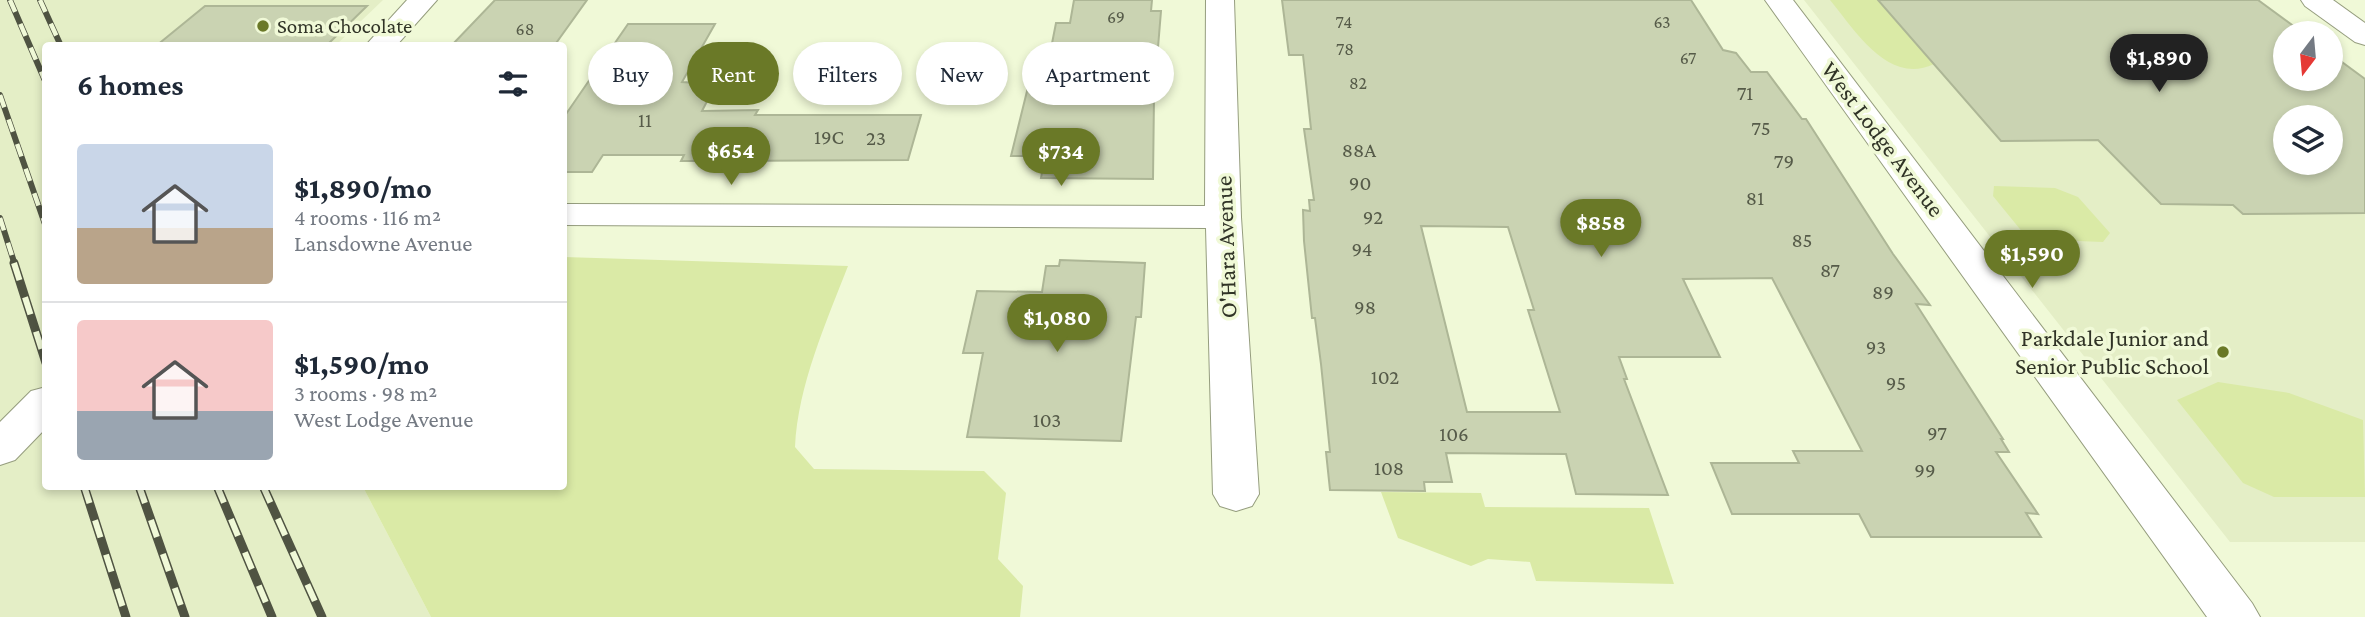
<!DOCTYPE html>
<meta charset="utf-8">
<style>
body{margin:0;font-family:"Crimson Pro",serif;background:#f2f2f3;color:#1f2937;height:100vh;display:flex;flex-direction:column;font-size:26px;white-space:nowrap}
*{box-sizing:border-box;margin:0}
p{font-size:23px;color:#747a83}
.icon{flex:none;width:38px;height:38px;fill:none;stroke:currentColor;stroke-width:2;stroke-linecap:round;stroke-linejoin:round}
.map{position:relative;flex:1;overflow:hidden}
.sheet{position:absolute;left:42px;top:42px;width:525px;height:448px;display:flex;flex-direction:column;background:#fff;border-radius:7px;box-shadow:0 4px 10px #0003}
.sheet>*{flex:none}
.banner{position:absolute;left:588px;top:42px;width:665px;height:63px;display:flex;gap:14px}
.needle{width:46px;rotate:196deg}
.controls{position:absolute;left:2273px;top:21px;display:grid;gap:14px}
.controls a{display:grid;place-items:center;width:70px;height:70px;border-radius:50%;background:#fff;box-shadow:0 4px 10px #0003;font-size:35px}
.price{position:absolute;translate:-50% -60px;padding:0 16px;border-radius:24px;background:#6a7927;color:#fff;font-size:23px;line-height:46px;filter:drop-shadow(0 2px 4px #0008)}
.price::after{content:'';position:absolute;left:50%;top:42px;width:21px;height:16px;margin-left:-10px;background:inherit;clip-path:polygon(0 0,100% 0,50% 100%)}
.price.active{background:#222;color:#fff}
ul{padding:0;list-style:none}
li{display:flex;align-items:center;gap:21px;height:175px;padding:0 35px}
li+li{border-top:2px solid #e0e1e3}
li span{display:grid;place-items:center;flex:none;width:196px;height:140px;border-radius:7px;color:#555}
li>.icon{margin-inline-start:auto}
span .icon{width:84px;height:84px;fill:#fffc;stroke-width:1}
li b{font-size:30px}
h2{display:flex;justify-content:space-between;align-items:center;height:84px;padding:0 35px;font-size:30px}
.chip{padding:0 24px;border-radius:32px;background:#fff;box-shadow:0 4px 10px #0003;font-size:24px;line-height:63px}
.chip.active{background:#6a7927;color:#fff}
.map>svg:first-child{display:block}
.built{fill:#e4eec6;fill-rule:evenodd}
.green{fill:#daeaa6}
.building{fill:#cad3b2;stroke:#adb696;stroke-width:2;fill-rule:evenodd}
.lines{fill:none;stroke-linecap:round;stroke-linejoin:round}
.street-casing{stroke:#959d7e;stroke-width:2}
.secondary-casing{stroke:#959d7e;stroke-width:2}
.street{fill:#fff;fill-rule:evenodd}
.secondary{fill:#fff;fill-rule:evenodd}
.rail-far1-casing{stroke:#4f5342;stroke-width:6}
.rail-casing{stroke:#4f5342;stroke-width:9}
.rail-far1{stroke:#f0f9d7;stroke-width:4.5;stroke-dasharray:13;stroke-linecap:butt}
.rail{stroke:#f0f9d7;stroke-width:6;stroke-dasharray:18;stroke-linecap:butt}
.poi-dot{fill:#6a7927;stroke:#f0f9d7;stroke-width:2.5}
.labels{text-anchor:middle;stroke-width:7;stroke-linejoin:round;paint-order:stroke}
.far-number-label{font-size:18px;fill:#565b49}
.far-poi-label{font-size:21px;fill:#303326;stroke:#f0f9d7;text-anchor:start}
.number-label{font-size:21px;fill:#565b49}
.street-label{font-size:24px;fill:#303326;stroke:#f0f9d7}
.poi-label{font-size:24px;fill:#303326;stroke:#f0f9d7;text-anchor:end}
</style>
<div class="map">
<svg width="2365" height="617" viewBox="0 0 2365 617">
<rect width="100%" height="100%" fill="#f0f9d7"/>
<path class="built" d="M0 0H383L336 45 46 46V486L363 487 431 617H0Z
M1804 0H2258L2303 33H2286V79H2331V54L2365 79V542H2230ZM2286 117H2331V163H2286Z"/>
<path class="green" d="M1830 0H1879L1934 64C1888 86 1855 30 1830 0Z
M1994 186 2055 188 2078 197 2110 233 2103 242 2028 239 1993 196Z
M564 257 848 266C826 323 798 385 795 447L814 469 984 471 1006 493 998 559 1023 586 1020 617H431L363 487 564 486Z
M2218 382 2289 393 2363 420 2365 497H2274L2243 483 2177 400Z
M1381 492 1481 493 1485 507 1649 508 1674 584 1536 581 1530 562 1488 559 1471 566 1398 538Z"/>
<path class="building" d="M495 0H587L554 46H451Z
M1074 0H1152L1151 11H1161L1154 96 1153 179 1041 178 1045 156H1011L1030 79H1045L1056 23H1070Z
M1282 0H1691L1723 50 1736 53 1751 72H1767L1802 119H1806L1893 254 1930 305 1916 304 2003 439H2001L2009 452H1996L2038 514 2026 513 2041 537H1871L1859 514H1732L1711 463H1799L1793 451H1862L1772 278 1683 279 1720 357H1619L1627 379H1624L1668 495 1576 494 1566 454 1446 453 1452 482H1424L1425 491 1330 490 1326 452H1330L1321 364 1315 318H1312L1304 241 1303 210 1310 211 1309 200H1314L1304 129H1311L1303 55H1289ZM1421 226 1508 227 1534 310H1528L1560 412H1467Z
M1878 0H2258L2303 33H2286V79H2331V54L2365 79V213L2243 214 2233 205 2161 204 2098 140 2001 141ZM2286 117H2331V163H2286Z
M205 6H367L326 46H156Z
M628 24H715L682 82 716 84 702 111 758 110 755 115H921L908 160 681 161 684 155H603L592 172H564V117Z
M1060 260 1145 263 1141 317H1136L1121 441 967 437 983 353H963L977 291 1042 292 1046 266H1059Z"/>
<g class="lines">
<defs>
<path id="street" d="M407 0H437L396 46H365Z
M1206 0H1234L1241 217 1259 494 1252 506 1236 511 1220 506 1213 494 1206 228 564 225V204L1205 206Z
M1765 0H1793L2252 603 2260 617H2207Z
M46 387V428L15 460 0 465V422L31 391Z"/>
<path id="secondary" d="M2301 0H2333L2365 23V45L2355 42 2305 6Z"/>
</defs>
<use href="#street" class="street-casing"/>
<use href="#secondary" class="secondary-casing"/>
<use href="#street" class="street"/>
<use href="#secondary" class="secondary"/>
<defs>
<path id="rail-far1" d="M10 0 46 83
M40 0 61 46
M0 95 46 227
M0 218 15 265"/>
<path id="rail" d="M14 263 46 363
M84 486 126 617
M139 486 185 617
M217 486 272 617
M263 486 322 617"/>
</defs>
<use href="#rail-far1" class="rail-far1-casing"/>
<use href="#rail" class="rail-casing"/>
<use href="#rail-far1" class="rail-far1"/>
<use href="#rail" class="rail"/>
</g>
<g class="poi-dot">
<circle cx="263" cy="26" r="7"/>
<circle cx="2223" cy="352" r="7"/>
</g>
<g class="labels">
<g class="far-number-label">
<text x="1116" y="23">69</text>
<text x="1344" y="28">74</text>
<text x="1662" y="28">63</text>
<text x="525" y="35">68</text>
<text x="1345" y="55">78</text>
<text x="1688" y="64">67</text>
<text x="1358" y="89">82</text>
</g>
<g class="far-poi-label">
<text x="277" y="33">Soma Chocolate</text>
</g>
<g class="number-label">
<text x="1745" y="100">71</text>
<text x="645" y="127">11</text>
<text x="1761" y="135">75</text>
<text x="829" y="144">19C</text>
<text x="876" y="145">23</text>
<text x="1359" y="157">88A</text>
<text x="1784" y="168">79</text>
<text x="1360" y="190">90</text>
<text x="1755" y="205">81</text>
<text x="1373" y="224">92</text>
<text x="1802" y="247">85</text>
<text x="1362" y="256">94</text>
<text x="1830" y="277">87</text>
<text x="1883" y="299">89</text>
<text x="1365" y="314">98</text>
<text x="1876" y="354">93</text>
<text x="1385" y="384">102</text>
<text x="1896" y="390">95</text>
<text x="1047" y="427">103</text>
<text x="1937" y="440">97</text>
<text x="1454" y="441">106</text>
<text x="1389" y="475">108</text>
<text x="1925" y="477">99</text>
</g>
<g class="street-label">
<text transform="translate(1883 139) rotate(53)" y="8">West Lodge Avenue</text>
<text transform="translate(1226 247) rotate(-92)" y="8">O'Hara Avenue</text>
</g>
<g class="poi-label">
<text x="2209" y="346">Parkdale Junior and<tspan x="2209" dy="28">Senior Public School</tspan></text>
</g>
</g>
</svg>
<div class="controls">
<a><svg class="needle" viewBox="-14 -14 28 28"><path d="M0-13l5 13h-10z" fill="#e53935"/><path d="M0 13l5-13h-10z" fill="#747a83"/></svg></a>
<a><svg class="icon" aria-label="layers" viewBox="0 0 24 24"><path d="M12 4l9 5-9 5-9-5zM3 14l9 5 9-5"/></svg></a>
</div>
<b class="price active" style="left:2159px;top:94px">$1,890</b>
<b class="price" style="left:731px;top:187px">$654</b>
<b class="price" style="left:1061px;top:188px">$734</b>
<b class="price" style="left:1601px;top:259px">$858</b>
<b class="price" style="left:2032px;top:290px">$1,590</b>
<b class="price" style="left:1057px;top:354px">$1,080</b>
<div class="banner">
<a class="chip">Buy</a>
<a class="chip active">Rent</a>
<a class="chip">Filters</a>
<a class="chip">New</a>
<a class="chip">Apartment</a>
</div>
<section class="sheet">
<h2>6 homes<svg class="icon" aria-label="filters" viewBox="0 0 24 24"><path d="M4 7h16M4 17h16"/><circle cx="9" cy="7" r="2"/><circle cx="15" cy="17" r="2"/></svg></h2>
<ul>
<li><span style="background:linear-gradient(#c9d6e8 60%,#b9a48a 0)"><svg class="icon" aria-label="home" viewBox="0 0 24 24"><path d="M3 11l9-7 9 7M6 9v11h12V9"/></svg></span><div><b>$1,890/mo</b><p>4 rooms · 116 m²</p><p>Lansdowne Avenue</p></div></li>
<li><span style="background:linear-gradient(#f6c9c9 65%,#9aa5b1 0)"><svg class="icon" aria-label="home" viewBox="0 0 24 24"><path d="M3 11l9-7 9 7M6 9v11h12V9"/></svg></span><div><b>$1,590/mo</b><p>3 rooms · 98 m²</p><p>West Lodge Avenue</p></div></li>
</ul>
</section>
</div>
